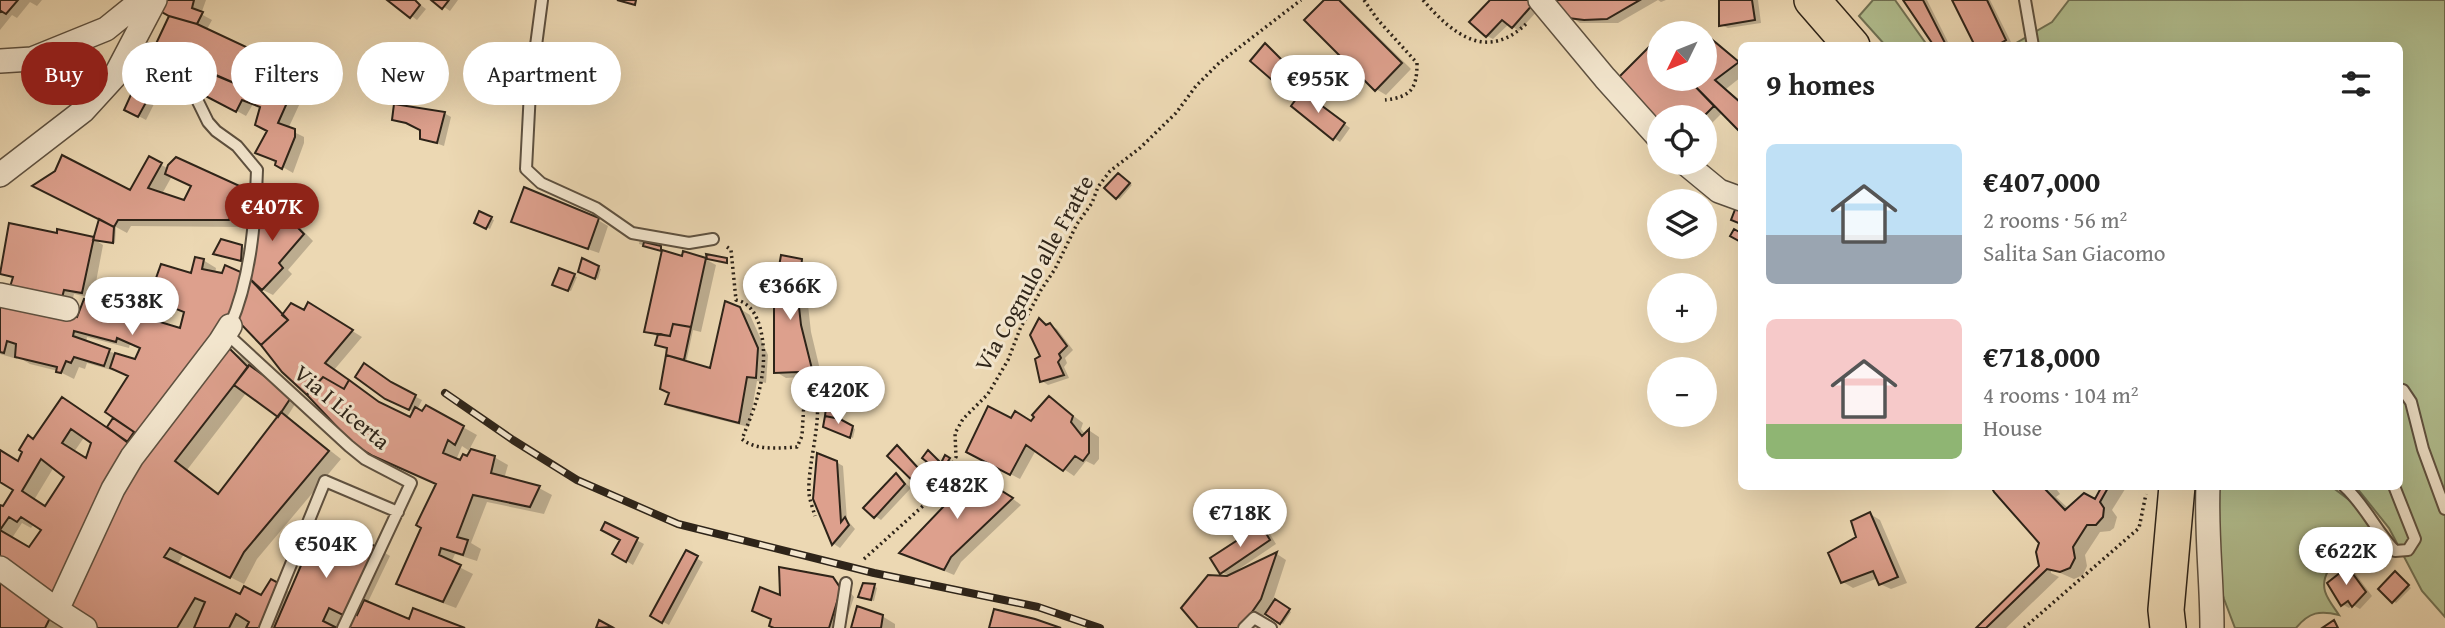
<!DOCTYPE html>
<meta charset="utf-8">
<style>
body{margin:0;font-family:"Gentium Book Plus",serif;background:#f2f2f2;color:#222;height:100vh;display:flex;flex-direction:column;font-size:26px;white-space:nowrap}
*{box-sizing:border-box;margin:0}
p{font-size:23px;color:#767676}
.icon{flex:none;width:38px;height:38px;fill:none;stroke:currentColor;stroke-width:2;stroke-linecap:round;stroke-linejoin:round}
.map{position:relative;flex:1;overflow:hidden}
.drawer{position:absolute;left:1738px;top:42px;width:665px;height:448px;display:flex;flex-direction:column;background:#fff;border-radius:10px;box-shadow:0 7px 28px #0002}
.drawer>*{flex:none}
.top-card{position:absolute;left:21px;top:42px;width:665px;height:63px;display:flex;gap:14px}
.needle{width:46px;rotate:227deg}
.fabs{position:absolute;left:1647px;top:21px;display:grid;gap:14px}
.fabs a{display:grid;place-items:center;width:70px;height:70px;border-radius:50%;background:#fff;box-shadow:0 7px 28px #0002;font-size:35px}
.price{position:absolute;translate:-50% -60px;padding:0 16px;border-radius:24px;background:#fff;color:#222;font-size:23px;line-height:46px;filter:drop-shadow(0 2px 4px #0008)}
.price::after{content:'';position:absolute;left:50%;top:42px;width:21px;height:16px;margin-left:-10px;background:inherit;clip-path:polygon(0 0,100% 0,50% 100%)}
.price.current{background:#8f2418;color:#fff}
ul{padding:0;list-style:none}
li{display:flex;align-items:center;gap:21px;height:175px;padding:0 28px}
li span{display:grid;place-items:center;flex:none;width:196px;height:140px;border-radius:10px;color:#555}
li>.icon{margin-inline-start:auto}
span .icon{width:84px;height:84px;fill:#fffc;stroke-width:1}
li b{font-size:30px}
h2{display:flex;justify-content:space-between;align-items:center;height:84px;padding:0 28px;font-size:30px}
.chip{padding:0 24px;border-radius:32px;background:#fff;box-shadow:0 7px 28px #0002;font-size:24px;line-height:63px}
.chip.current{background:#8f2418;color:#fff}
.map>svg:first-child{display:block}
.green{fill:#b2c091;stroke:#707255;stroke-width:2}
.shadow{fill:#0003;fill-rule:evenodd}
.building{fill:#dda08d;stroke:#2e2419;stroke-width:2;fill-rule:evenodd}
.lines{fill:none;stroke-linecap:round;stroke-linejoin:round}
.lane-casing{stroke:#5e5140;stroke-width:14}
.street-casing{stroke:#5e5140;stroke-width:26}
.primary-casing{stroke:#2e2419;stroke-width:38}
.path{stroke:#2e2419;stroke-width:3.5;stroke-dasharray:2 3.5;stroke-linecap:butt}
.lane{stroke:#f3e6ce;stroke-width:10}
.street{stroke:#f3e6ce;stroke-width:23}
.primary{stroke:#ecd8b3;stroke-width:35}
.rail-casing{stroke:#2e2419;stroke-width:8}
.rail{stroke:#f3e6ce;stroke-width:5;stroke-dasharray:16;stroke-linecap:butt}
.labels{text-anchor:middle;stroke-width:6;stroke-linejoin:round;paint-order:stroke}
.street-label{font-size:23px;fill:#2e2419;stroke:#f3e6ce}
</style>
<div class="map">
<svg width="2445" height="628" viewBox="0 0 2445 628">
<rect width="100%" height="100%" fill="#ecd8b3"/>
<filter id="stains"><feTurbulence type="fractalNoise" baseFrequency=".00286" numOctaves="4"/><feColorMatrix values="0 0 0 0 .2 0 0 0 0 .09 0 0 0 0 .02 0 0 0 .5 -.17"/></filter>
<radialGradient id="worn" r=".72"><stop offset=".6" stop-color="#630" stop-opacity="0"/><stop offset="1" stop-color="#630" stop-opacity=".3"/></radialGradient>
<path class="green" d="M1873 0H1895L1927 45H1885L1859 16Z
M2069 0H2445V617L2422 591 2389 528 2356 487 2399 486V46H2011L2052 22Z
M2212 487H2332L2357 506 2377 535 2382 562 2371 572C2361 570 2351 558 2340 560 2335 561 2331 566 2328 571 2318 589 2329 600 2339 615 2320 610 2309 612 2296 628H2235L2224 599 2210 552Z"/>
<path class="shadow" d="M0 0H42L37 6 30 2 17 18 12 15 0 30Z
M167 0H206L201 14 212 20 206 31 272 62 261 85 300 103 288 129 304 137V143L293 173 257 152 269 130 262 108 253 104 246 116 197 89 207 71 171 16Z
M390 0H414L426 9 417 20Z
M434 0H458L450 11Z
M1326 0H1341L1411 69 1386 95 1376 89Z
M1492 0 1540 8 1519 31 1509 24 1493 39 1487 36Z
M1561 0H1666L1661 2 1658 0 1618 23H1580L1569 16Z
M1721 0H1758L1761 23 1728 28 1721 25Z
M1905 0H1927L1950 46H1936Z
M1954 0H1990L2012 44 1977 46Z
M1689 28 1692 33H1683Z
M1704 35 1717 42 1741 63V77L1726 89 1741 101V130L1723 112 1704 131V117H1659V119L1620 79 1659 39V79H1704Z
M1265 45 1291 69 1279 82 1273 78Z
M156 61 188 87 182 96 163 86 146 120 127 110Z
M562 63 565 65 562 80 566 82 564 90 547 87Z
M1309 97 1350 128 1340 142 1334 138Z
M444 113 451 117 444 146 422 138V130L394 119Z
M150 159 169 169 243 190 256 197 242 227 131 226 127 233 116 227 115 243 97 241 103 245 93 298 74 294 72 302 0 273 58 235 93 239 131 193ZM172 176 192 186 185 202 162 194Z
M1121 177 1132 185 1120 199 1117 198Z
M264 194 273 200 313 241 288 270 292 274 273 295 259 288 284 315 305 313 309 304 362 337 334 370 385 408 411 419 414 412 394 402 395 386 422 400 417 410 423 414 427 407 477 435 469 450 494 457 508 465 504 479 539 488 552 495 544 514 487 502 471 543 481 549 477 561 455 554 451 563 473 574 456 608 411 591 398 583 424 528 437 484 374 455 243 324 240 331 210 369 230 350 243 358 255 370 297 401 287 417 341 459 257 559 244 584 184 554 177 565 240 596 261 597 272 581 291 593 355 544 377 548 390 556 367 604 410 621 460 628H349L352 619 342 614 336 628H101L0 556V506L3 508 15 489 0 480V452L18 463 62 400 108 429 113 420 121 425 130 376 118 370V372L87 363 85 369 79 367 74 379 58 371 30 364 18 357 17 359 0 354V302L78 319 181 330 185 313 151 297 193 275 203 260 216 268 215 274 223 276 226 268 251 279ZM87 337 129 348 130 344 141 349 136 361 86 343ZM247 392 280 416 219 495 187 470ZM85 436 94 442 87 460 74 452ZM462 446 471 452 468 459 461 462 456 460ZM54 467 67 477 46 507 34 500ZM22 523 31 528 34 524 43 529 30 549 12 538Z
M480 213 494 220 490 229 476 222Z
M598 220 608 226 599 253 523 227 513 221Z
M640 237 648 240 647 245 664 250 663 253 684 258 705 259 716 265 701 332 693 330 686 363 712 370 739 308 750 315 768 355 766 383 757 381 749 427 677 409 667 403 671 393 674 358 668 354 669 348 659 337 646 331 663 251 639 244Z
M241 246 244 248V261L218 254Z
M583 261 601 269 598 279 582 273Z
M801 261 812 267 808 305 811 332 823 382 810 383 800 377 786 378 776 372Z
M574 276 577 277 571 291 557 286Z
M1040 320 1057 329 1073 350 1065 358 1067 363 1064 367 1069 378 1048 385 1042 381Z
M844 398 847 400 842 422 855 429 853 438 828 428Z
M1050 398 1083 423 1081 429 1086 435 1090 431 1099 437V459L1094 465 1086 461 1074 476 1036 450 1020 479 978 457 1011 420 1032 423Z
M898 447 904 451 921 470 930 462 928 452 942 464 946 458 956 463 934 498 889 456Z
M836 462 843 466 847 520 855 529 840 548 834 544 815 499Z
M975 469 1021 505 961 562 954 575 902 553 946 506Z
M896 475 911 488 881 520 875 516Z
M1993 486H2054L2060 494 2056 497 2069 509 2095 501 2104 486H2127L2112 510 2117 517 2114 528 2110 531 2100 532 2085 555 2087 566 2083 575 2074 579 2051 569V573L2059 577 2006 628H1979L2041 566V542Z
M1870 514 1880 520 1907 583 1891 589 1880 584 1878 578 1853 588 1843 582 1858 538Z
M606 524 644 544 633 565 615 554 622 539Z
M1261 527 1268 531 1276 544 1233 573 1235 574 1277 554 1286 560 1273 600 1291 612 1283 624 1266 613 1255 628H1200L1232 578 1222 572Z
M687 553 703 562 669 625 653 616Z
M2345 565 2352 569 2372 596 2360 609 2353 605 2349 608 2342 604 2343 573Z
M2398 575 2411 588 2396 603 2381 589Z
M0 579 62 627 61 628H0Z
M833 579 846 587 854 597 844 628H777L772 620 754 610Z
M874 586 877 588 874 601 863 598Z
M882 616 895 624V628H853Z"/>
<path class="building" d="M0 0H18L6 14 1 11 0 12Z
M166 0H194L192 8 203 12 197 24 169 16 160 11Z
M387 0H415L420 5 410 18Z
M431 0H449L442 9Z
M617 0H636L635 5Z
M1324 0H1339L1402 63 1375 91 1304 20Z
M1490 0H1531L1534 3 1512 28 1502 20 1486 37 1469 22Z
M1558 0H1640L1607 19 1584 20 1568 18 1553 5Z
M1719 0H1752L1755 20 1719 26Z
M1903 0H1923L1945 43 1934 46Z
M1952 0H1987L2006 40 1996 46H1975Z
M169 16 197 24 263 55 248 89 154 48Z
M1703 32 1739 62 1715 80 1741 103V133L1688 79H1704Z
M1659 37V79H1688L1714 106 1703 117H1659V122L1617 79Z
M1265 43 1286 64 1272 80 1250 61Z
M149 55 182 82 175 94 156 84 138 117 124 110Z
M546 58 563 62 559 78 564 79 561 90 543 86Z
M205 71 248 89 251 79 290 96 278 123 295 129V137L282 169 275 165 276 161 255 153 267 131 255 125 260 107 242 100 236 112 194 90Z
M1302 91 1345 123 1333 140 1291 106Z
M394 104 445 112 437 143 420 139V130L406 123 392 120Z
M62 155 130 190 149 156 162 163 148 188 184 200 191 186 165 174 168 165 176 157 244 188 229 220H118L114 227 32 186 55 171Z
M1118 173 1130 183 1116 199 1104 188Z
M524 187 599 218 588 249 511 222Z
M263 192 304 234 279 263 283 268 262 290 249 278Z
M1736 207 1741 209V224L1731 220Z
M479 211 492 217 486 229 474 223Z
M99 219 114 227 113 243 93 240Z
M9 223 57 233V229L94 237 82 293 64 290 62 298 10 287 13 277 0 274Z
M1734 229 1741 233 1739 241 1730 236Z
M221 239 242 245 241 261 213 254Z
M644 242 661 246V251L643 246Z
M662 250 682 256 683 251 706 258 691 327 673 324 670 336 644 332Z
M706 254 727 258V263L707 259Z
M781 255 802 259 798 298 801 325 814 377 798 378V372L774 373V295Z
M195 257 204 259 202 269 222 273 225 265 243 273 227 324 140 436 105 412 128 376 110 368 115 353 135 359 140 348 117 338 116 342 74 331 73 336 110 349 104 366 74 357 71 363 66 361 61 373 56 372 57 367 15 357 16 344 7 341 4 353 0 352V300L77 317 84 299 180 328 184 312 149 298 161 264 191 273Z
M582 258 599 266 595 279 578 272Z
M559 268 575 274 568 291 552 285Z
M249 278 288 320 261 345 238 321Z
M725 301 740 307 758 348 756 378 747 377 739 423 665 404 669 393 660 389 666 355 710 368Z
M308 302 353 330 325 363 349 380 344 389 323 377 307 395 282 372 261 345 288 320 282 315 291 303 304 310Z
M1039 318 1046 325 1050 323 1067 346 1059 354 1061 358 1058 362 1064 375 1040 382 1035 359 1040 356 1030 335Z
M673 324 691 327 684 360 666 355 667 348 655 345 658 334 670 336Z
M229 348 248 367 175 461 218 494 281 412 329 451 244 552 230 578 170 548 164 557 240 594 244 586 261 595 271 579 284 586 264 628H246L249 622 236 614 229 628H194L205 602 195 598 177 628H98L67 610 123 488 145 454Z
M364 363 391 382 416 395 409 410 385 399 355 377Z
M249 365 292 396 278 417 234 385Z
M323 377 344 389 349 380 379 402 410 417 415 407 422 411 426 405 464 426 455 445 448 440 443 453 460 460 463 454 467 456 471 449 495 456 491 473 540 486 530 507 473 495 457 537 468 540 463 555 441 548 439 555 461 565 443 602 396 584 421 528 416 525 436 484 373 456 353 444 307 395Z
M828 392 845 396 840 419 825 416Z
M1049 396 1073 416 1071 422 1082 436 1089 429V453L1083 461 1075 456 1063 471 1026 445 1010 475 966 452 988 406 1011 418 1015 411 1031 421 1034 417 1032 415Z
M62 397 131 444 53 594 0 558V505L3 506 13 490 0 482V450L18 461 22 452 19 450 28 435 33 439ZM71 429 91 443 86 458 62 443ZM41 459 64 477 45 506 22 491ZM9 517 17 522 21 517 41 530 29 547 0 530Z
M825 416 840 419 853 426 850 438 823 427Z
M113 418 134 432 127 442 107 427Z
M897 445 919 469 927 462 922 458 928 450 941 463 945 455 950 458 927 495 887 456Z
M817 453 837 461 841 522 845 517 849 525 832 545 813 499Z
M975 466 994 486 1013 498 951 557 944 570 899 553 945 505Z
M896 473 905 484 874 518 863 508Z
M1991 486H2046L2044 488 2065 510 2084 493 2095 499 2102 486H2109L2100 502 2104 508 2103 517 2096 525H2087L2073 547 2075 558 2070 568 2060 572 2047 569 1986 628H1976L2039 566 2036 552 2039 543 1994 492Z
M1870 512 1898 577 1879 585 1873 571 1841 583 1828 553 1856 537 1851 521Z
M605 522 638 538 626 562 612 554 620 540 601 530Z
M1261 525 1270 540 1220 574 1210 558Z
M318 526 354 541 355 537 377 547 345 616 329 608 323 621 337 628H274Z
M686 550 698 556 662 623 650 616Z
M1277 552 1261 599 1241 628H1198L1181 608 1208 575 1227 576Z
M2345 563 2366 592 2352 607 2348 601 2341 606 2327 583 2341 572 2339 568Z
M779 567 833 577 841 589 829 628H774L769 626 771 619 752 611 760 587 780 595Z
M2395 571 2409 585 2392 603 2378 589Z
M0 581 50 618 45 628H0Z
M863 583 875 584 871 600 858 597Z
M1275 599 1290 609 1280 624 1265 614Z
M364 600 409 619 413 608 465 628H347L352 612 357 615Z
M857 606 883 615 881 628H851Z
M994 609 1035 619 1061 628H989Z
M599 620 612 627 596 628Z
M2334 620 2338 628H2322Z"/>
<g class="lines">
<defs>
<path id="lane" d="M542 0 530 91 526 169 541 183 596 208 632 233 689 243 713 239
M2025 0 2033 46
M133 42 171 62 183 71 208 122 216 131 237 146 257 170C255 223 251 277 230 326
M226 333 349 446 365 459 411 483 343 628
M2399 389 2403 390 2411 402 2423 449 2445 509
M2344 486C2365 505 2376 531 2395 551L2408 550 2415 539 2394 486
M265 628 325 481 398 512
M839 628 846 583
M1244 628 1254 618 1271 628"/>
<path id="street" d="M1540 0 1605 78 1659 138
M0 61 32 59 106 29 142 0
M1685 163 1719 191 1741 199
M0 175 83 111 115 76 155 0
M0 295 67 309
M2208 486C2206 534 2212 581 2212 628
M0 568 57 610 85 628
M57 610 113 489 132 457 220 342 230 326"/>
<path id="primary" d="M1812 0 1852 46
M2168 628 2166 610 2177 486"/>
</defs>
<use href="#lane" class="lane-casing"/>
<use href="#street" class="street-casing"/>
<use href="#primary" class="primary-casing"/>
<path class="path" d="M1364 0 1378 20 1417 63C1417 89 1411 97 1385 100
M1423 0C1454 36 1488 62 1528 22
M727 247 731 250 736 300C764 305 766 353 762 376 759 398 750 419 742 439 756 451 780 448 797 447L802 436 805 385 813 382C826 413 807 461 809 494 810 501 813 509 815 516
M864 559 924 505 946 477 956 457 955 433 963 419 988 394 1008 360 1020 329 1041 290 1055 269 1077 224 1092 203 1098 187 1110 171 1140 148 1176 113 1196 86 1219 63 1301 0
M2024 628 2139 528 2146 494"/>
<use href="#lane" class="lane"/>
<use href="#street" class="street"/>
<use href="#primary" class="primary"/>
<defs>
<path id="rail" d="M445 393 513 440 577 480 678 524 874 573 1038 607 1100 628"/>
</defs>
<use href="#rail" class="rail-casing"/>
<use href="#rail" class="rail"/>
</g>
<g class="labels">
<g class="street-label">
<text transform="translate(1034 273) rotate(-61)" y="8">Via Cognulo alle Fratte</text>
<text transform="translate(342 407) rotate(40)" y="8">Via I Licerta</text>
</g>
</g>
<rect width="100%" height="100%" filter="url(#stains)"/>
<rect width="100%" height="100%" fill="url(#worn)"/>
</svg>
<div class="fabs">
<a><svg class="needle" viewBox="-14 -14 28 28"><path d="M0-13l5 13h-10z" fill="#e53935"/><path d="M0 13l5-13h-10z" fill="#767676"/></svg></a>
<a><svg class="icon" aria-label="locate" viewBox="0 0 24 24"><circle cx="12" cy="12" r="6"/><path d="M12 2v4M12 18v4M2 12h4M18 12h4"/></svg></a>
<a><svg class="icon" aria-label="layers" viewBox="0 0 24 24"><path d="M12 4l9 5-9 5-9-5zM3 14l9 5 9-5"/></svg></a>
<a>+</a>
<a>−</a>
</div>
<b class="price" style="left:1318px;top:115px">€955K</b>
<b class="price current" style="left:272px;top:243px">€407K</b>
<b class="price" style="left:790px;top:322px">€366K</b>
<b class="price" style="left:132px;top:337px">€538K</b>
<b class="price" style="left:838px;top:426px">€420K</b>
<b class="price" style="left:957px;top:521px">€482K</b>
<b class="price" style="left:1240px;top:549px">€718K</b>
<b class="price" style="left:326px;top:580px">€504K</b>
<b class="price" style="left:2346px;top:587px">€622K</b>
<div class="top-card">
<a class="chip current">Buy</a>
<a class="chip">Rent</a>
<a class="chip">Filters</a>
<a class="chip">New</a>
<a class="chip">Apartment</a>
</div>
<section class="drawer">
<h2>9 homes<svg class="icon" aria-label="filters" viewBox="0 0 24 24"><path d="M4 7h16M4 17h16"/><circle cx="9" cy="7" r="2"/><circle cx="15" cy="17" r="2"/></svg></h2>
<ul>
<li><span style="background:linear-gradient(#bfe0f5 65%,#9aa5b1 0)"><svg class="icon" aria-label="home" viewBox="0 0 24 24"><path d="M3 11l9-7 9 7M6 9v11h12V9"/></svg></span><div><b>€407,000</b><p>2 rooms · 56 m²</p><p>Salita San Giacomo</p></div></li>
<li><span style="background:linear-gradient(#f6c9c9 75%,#8fb573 0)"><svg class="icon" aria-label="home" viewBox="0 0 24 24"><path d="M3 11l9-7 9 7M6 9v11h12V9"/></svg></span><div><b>€718,000</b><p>4 rooms · 104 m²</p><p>House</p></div></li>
</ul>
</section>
</div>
